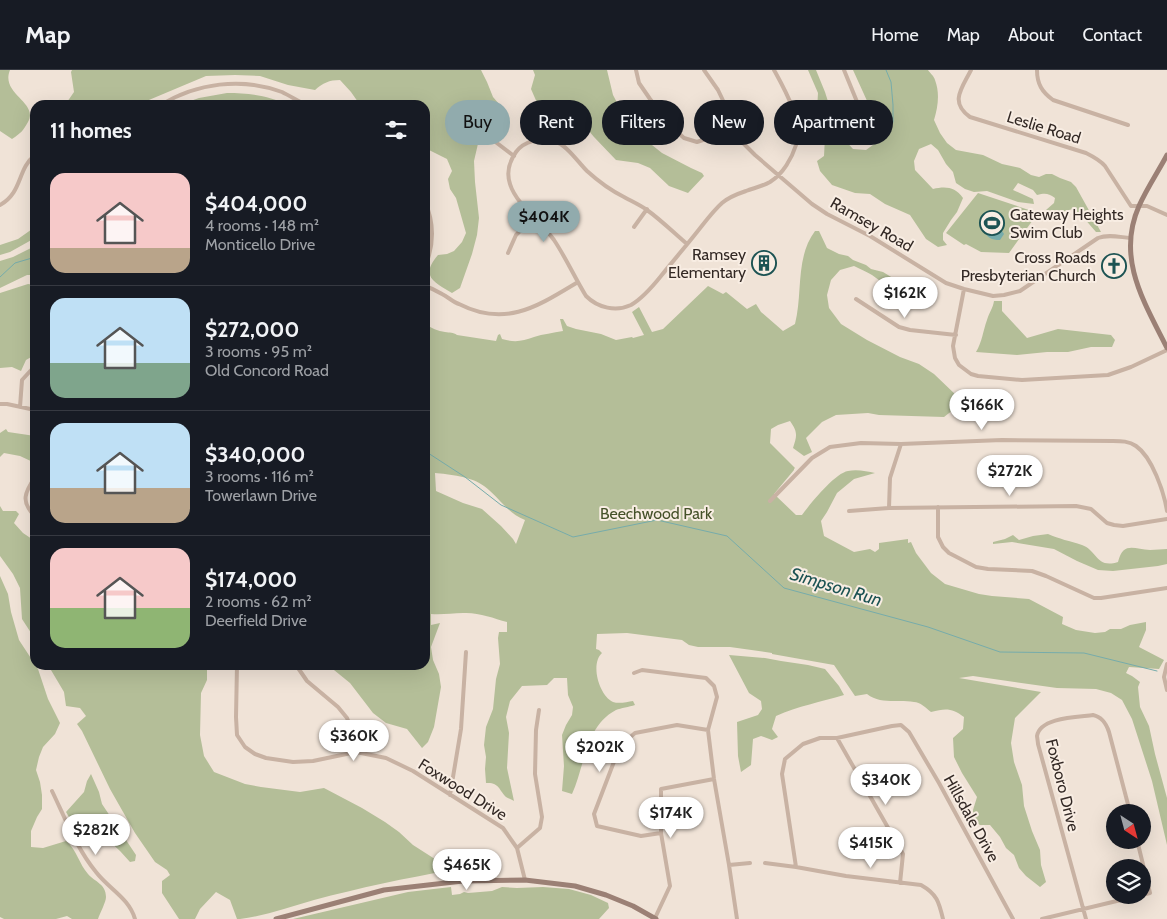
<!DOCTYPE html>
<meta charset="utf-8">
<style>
body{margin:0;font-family:Cabin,sans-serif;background:#20242c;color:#f1f3f6;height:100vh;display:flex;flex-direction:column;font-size:19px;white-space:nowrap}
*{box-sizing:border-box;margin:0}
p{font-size:16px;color:#9ea1a6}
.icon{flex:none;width:28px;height:28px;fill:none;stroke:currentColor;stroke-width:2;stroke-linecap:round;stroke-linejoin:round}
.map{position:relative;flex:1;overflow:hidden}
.side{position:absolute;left:30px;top:30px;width:400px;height:570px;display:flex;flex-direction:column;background:#171b24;border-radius:15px;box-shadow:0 5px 20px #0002}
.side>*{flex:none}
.hud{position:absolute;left:445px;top:30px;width:475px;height:45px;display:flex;gap:10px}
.needle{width:32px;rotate:144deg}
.buttons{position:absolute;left:1106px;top:734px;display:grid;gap:10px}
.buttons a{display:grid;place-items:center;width:45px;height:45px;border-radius:50%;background:#171b24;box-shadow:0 5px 20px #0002;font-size:25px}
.price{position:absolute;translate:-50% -42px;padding:0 11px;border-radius:18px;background:#fff;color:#222;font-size:16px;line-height:32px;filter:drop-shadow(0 1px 2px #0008)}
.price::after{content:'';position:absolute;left:50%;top:30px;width:15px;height:11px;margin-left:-8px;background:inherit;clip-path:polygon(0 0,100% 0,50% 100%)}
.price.on{background:#91abad;color:#111}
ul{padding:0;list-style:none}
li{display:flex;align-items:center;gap:15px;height:125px;padding:0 20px}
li+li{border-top:1px solid #363941}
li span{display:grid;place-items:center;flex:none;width:140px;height:100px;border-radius:15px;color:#555}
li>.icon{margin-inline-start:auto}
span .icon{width:60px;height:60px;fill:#fffc;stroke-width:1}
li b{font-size:21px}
h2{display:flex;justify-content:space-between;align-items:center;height:60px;padding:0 20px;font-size:21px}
.pill{padding:0 18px;border-radius:22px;background:#171b24;box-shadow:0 5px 20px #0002;font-size:18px;line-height:45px}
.pill.on{background:#91abad;color:#111}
header{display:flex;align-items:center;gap:30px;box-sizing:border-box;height:70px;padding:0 25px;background:#171b24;border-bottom:1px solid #363941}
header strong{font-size:24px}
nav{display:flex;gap:28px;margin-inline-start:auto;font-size:18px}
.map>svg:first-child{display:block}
.green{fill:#b4be98;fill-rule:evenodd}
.water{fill:#76acab}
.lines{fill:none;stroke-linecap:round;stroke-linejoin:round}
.stream{stroke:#76acab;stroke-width:1}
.street{stroke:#c8b2a3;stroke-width:4}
.secondary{stroke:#9b8075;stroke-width:5}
.labels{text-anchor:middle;stroke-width:4;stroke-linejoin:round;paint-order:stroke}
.street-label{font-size:16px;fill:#332925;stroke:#f8ede3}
.poi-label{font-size:16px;fill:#332925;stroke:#f8ede3;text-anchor:end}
.park-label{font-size:16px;fill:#455129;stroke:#f8ede3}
.water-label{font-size:18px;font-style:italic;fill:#1c5353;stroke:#f8ede3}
</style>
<header>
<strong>Map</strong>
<nav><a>Home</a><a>Map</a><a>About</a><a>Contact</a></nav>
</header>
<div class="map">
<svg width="1167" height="849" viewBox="0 0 1167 849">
<rect width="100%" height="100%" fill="#f0e3d7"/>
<path class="green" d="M0 0H10C0 24 39 32 28 52 23 61 21 63 12 69L0 61Z
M72 0H481L487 12 493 27 505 41 491 49 480 65 474 91 475 112 479 148 477 165 472 184 460 218 452 223C433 212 420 206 438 185L447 184 454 181 462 172 466 163 456 128 450 119 448 109 452 101 447 89 425 78V35H365L358 32 351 22 340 10C329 10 323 13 315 20L288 15 260 6 235 5 206 6 137 35H65L74 22 71 2Z
M533 0H607L613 25 630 57 639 68 652 75 662 83 691 98 702 103 704 106 688 123 669 116 650 98 638 93 616 90 594 67 577 47 557 42 538 35 531 19 535 5Z
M808 0H816L825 22 833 47 834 54 841 66 853 79 866 80 877 72 885 59 875 42 868 33 853 0H928C930 3 934 6 935 10 940 23 938 37 934 50L940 63 947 73 956 80 983 85 1002 94 1020 98 1031 105 1039 107 1046 104H1052L1060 108 1071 112 1076 117 1101 162H1096L1083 147 1073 139 1065 141 1054 149 1048 146 1046 140 1054 133 1055 128C1048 123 1045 123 1037 125L1033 120 1018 113 1013 120 1033 129 1034 134 1018 132 987 121 974 122 965 119 956 113 953 102 946 94 938 80 931 74 919 79 914 91 915 100 933 119C946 116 955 117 963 128L957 142 951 150 943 163V170L947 175 938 177 926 169 910 145 885 134 870 124 855 123 832 115 820 101 817 91 824 86 825 67 823 51 817 40 818 23Z
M227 23C247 23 269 25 287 35H179L199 28Z
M978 123 1038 143 1009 183 981 182 966 174 964 175 946 163Z
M35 157V168L10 182 0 185V175L18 169Z
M815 161H819L827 178 839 184 848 186 853 190 866 195 871 199 883 202 901 213 921 229 922 234 921 236C897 230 891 218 872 205 867 202 860 199 854 196L840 200 831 210 827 225 829 238 841 254 867 270 900 287 919 294 934 304 957 326 953 340 944 347 879 345 868 343 836 345 822 352 806 368 812 382 804 386 793 378C797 366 798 362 790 351L778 355 771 359 770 373 795 398 794 399V400L774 424 796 445H802C810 434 835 403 848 401 856 399 867 401 875 403L854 409 837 423 827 442 821 451 824 466 854 482 870 479 875 482 879 479V473L908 469V473L911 472 916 483 931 503 945 514 979 524 992 526 1029 529 1063 547 1062 554 1076 560 1095 563 1105 562 1110 559H1121L1130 555 1146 552V560L1139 577 1164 590 1159 599 1129 597 1126 603 1132 606 1140 612 1138 617 1140 637 1149 656 1155 684 1167 728V775L1152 711 1132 649 1122 630 1111 623 1096 619 1057 618 973 606 959 608 1041 622 1015 648 1011 673 1014 692 1022 715 1024 736 1032 761 1040 780 1041 795 1046 812 1040 817 1026 806 1019 798 1014 785 1006 778 1000 767 990 755H980L973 750V740L977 727 962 703 954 687 953 668 963 659 964 647C952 638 946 638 931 642 926 638 920 632 914 632 898 629 881 635 867 624L855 626 834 595 772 584V583L730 577H698L689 575 682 570 627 563 597 564 596 579 599 580 602 583C590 594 599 625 613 632 619 634 627 632 633 631L635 635C629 637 621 638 616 640 585 656 585 696 572 724L562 721 564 696 562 665 566 655 572 645 573 637 568 625 567 608H554L547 615 522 616 510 631 506 647 509 663 507 698 514 731C512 730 508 728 506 727 499 720 499 712 486 713L485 699 486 687 484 675 486 657 493 639 496 609 500 594 498 568 499 562H507V552C493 548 478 542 463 543 452 543 442 545 431 544V555L440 553 431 577 433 590 439 604 441 617 434 657 428 672 422 678 407 659 386 653 373 643 350 613 334 600 330 595H425V254C431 258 438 261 445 262 450 263 453 262 457 265L496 271 498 265 500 264 502 269C516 273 522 271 534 267 543 264 553 263 563 261L560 249H563L567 256 576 259 601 264 616 270 632 267 633 268 644 265 632 242 639 237 652 262 663 259 708 216 723 224 726 222 747 239 756 234 761 242 783 261 795 254C803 223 795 188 815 161ZM435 403C448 404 473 407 484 416 499 427 507 443 525 450L516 474 513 469 501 456 482 439 463 433 436 421Z
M35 176V205H27L0 218V191L13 187Z
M28 214 35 215V286H33L26 290 21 301 12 297 0 298V223Z
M994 231H1002V241L1027 268 1058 259 1111 265 1115 270 1112 277H1091L1068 282H1047L1017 285 976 282C982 272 983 261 987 250 989 243 993 238 994 231Z
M6 359 8 362 35 366V393L20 386 4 383 0 387V363Z
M0 436 3 441H16L19 444 14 453 23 463 32 469 35 472V569L22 549 20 518 13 504 0 486Z
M1048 464C1059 469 1070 471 1082 475 1097 480 1096 499 1118 492 1123 471 1134 479 1150 480 1156 480 1162 479 1167 479V494L1158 496 1113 501 1098 500 1077 491 1054 479 1012 472 993 474V472L1005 469 1013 465 1019 470 1033 466Z
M0 506 8 524 11 542 19 570 38 599 48 629 60 653 55 664 43 677 39 687 36 700 40 712 42 725V739L37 747 31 761V777L43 778 66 771C77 780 79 794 88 804 95 812 106 814 106 827 106 832 100 843 98 849H72L67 846 56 849H4L0 847Z
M729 585 765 588 781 591 808 595 825 599 839 616 844 625C821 632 798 636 776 646L772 659 778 667 772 670 761 666 753 669 751 695 741 702 738 686 737 652 758 645 762 639 761 631 749 623Z
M48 595H203L207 599V610L201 623 200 665 204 686 214 702 245 714 261 717 300 722 324 718 362 738 385 752 399 762 413 775 452 800C406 808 359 818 314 830 289 837 265 846 240 849H237L230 830 216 822 200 839 195 849H179L162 823V811L170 805 167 800 155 792 135 763 110 719 82 661 77 654 86 646 80 638 66 636 64 622Z
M91 704 99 722 102 734 136 785 135 791 130 792 120 781 105 767 91 763 81 770 75 757 66 742 84 722 87 711Z
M451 817 452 825 460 824 464 822 468 823 492 821 502 817 517 818 543 817 569 819 591 825 608 833 609 838 599 849H293L408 822Z"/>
<path class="water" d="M987 154C996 154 999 156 1004 164L1000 170C991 170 988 168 983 160Z"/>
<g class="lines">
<path class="stream" d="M886 0 891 12 893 35V52
M0 207 15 193 32 188 35 190
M425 381 465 407 501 435 573 467 657 450 727 466 784 518 928 557 1000 582 1084 583 1157 601"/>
<path class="street" d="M636 0 639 13 650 29 675 60 684 68 697 72 735 59
M704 0 718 20 729 43 735 59 744 74 755 85 812 134 827 144 870 166 946 213 964 219 993 226 1004 225 1020 221 1098 168C1108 164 1119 167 1130 168
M844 0 862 44
M971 0C962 18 949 32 970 47L1086 83C1094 87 1100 90 1105 96L1131 136H1147L1167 145
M1037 0C1037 14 1042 22 1053 30L1128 55
M161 35C196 13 242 7 282 22 290 26 298 31 306 35
M489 67 514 86
M425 132C435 154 434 175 425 197
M0 135C23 122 17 99 35 85
M634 157 647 139
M687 174C674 163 661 150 647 140 640 135 631 131 624 127 610 120 598 111 587 101 577 91 567 75 554 71 541 67 524 71 516 82 509 92 506 102 510 114 516 134 541 152 554 170 566 188 575 208 586 226 598 238 616 242 631 235 643 228 653 216 661 206 673 191 686 176 697 162 705 152 713 141 722 133 729 127 737 124 746 121 754 118 763 116 770 112 783 104 792 88 796 75 803 51 785 20 774 0
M508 183 516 165 534 147
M425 216C431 218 437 221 442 224 448 227 453 232 459 234 506 258 538 236 578 212
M964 219 953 276 955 288 959 295 971 304 978 306 1022 310 1108 305 1131 297 1167 280
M856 229 899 257 910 260 956 265
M0 334H7L35 340
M20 337 22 310 33 298 35 297
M35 407C25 422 20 432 35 446
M770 431 812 388 830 377 861 373 901 374 1002 370 1113 371C1121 371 1129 371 1136 376 1152 387 1164 422 1167 441
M938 437V467L943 477 949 483 976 497 988 499 1032 501 1046 506 1094 528H1101L1167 518
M889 438 890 408 901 374
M849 441 889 438 1076 436 1091 439 1107 453 1114 455 1123 456 1167 449
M1167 594 1164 607 1167 620
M237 595 236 647 237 665 245 677 255 684 266 688 293 692 313 691 356 682 386 688 413 701 503 758 517 778 525 810
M296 595 307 611 338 637 347 648 353 664 356 682
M634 603 642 600 706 608 714 616 717 627 708 660 714 709 729 795 737 849
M837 668 903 784 900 813
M52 721C65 748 77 779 96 802 109 819 129 828 135 849
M450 725 461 659 466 582
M661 763 641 766 597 756 594 744 620 676 635 663 677 655 708 660
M517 778 540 758 542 747 535 704 536 660 539 640
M765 793 796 797 846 806 921 815C937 824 939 832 943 849
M729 795 750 793
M796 797 782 704 785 689 803 674 820 668H837L892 656 901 655 909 662 939 713 1013 849
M655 848 670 816 661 763V719L714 709
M1042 849 1150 823 1137 770
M1086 849 1038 674C1038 673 1037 666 1037 666 1040 647 1079 647 1093 645 1102 647 1106 653 1109 662L1130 742"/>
<path class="secondary" d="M1167 85C1158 102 1147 118 1139 136 1116 188 1144 232 1167 278
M276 849 384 820 463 811 525 810 575 816 606 825 633 836 656 849"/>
</g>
<defs>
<symbol id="stadium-ring" viewBox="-11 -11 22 22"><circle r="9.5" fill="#f8ede3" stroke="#1c5353" stroke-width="1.5"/><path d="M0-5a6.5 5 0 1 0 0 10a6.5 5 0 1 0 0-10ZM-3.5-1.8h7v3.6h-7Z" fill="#1c5353"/></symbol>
<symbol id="building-ring" viewBox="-11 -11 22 22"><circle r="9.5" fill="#f8ede3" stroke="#1c5353" stroke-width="1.5"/><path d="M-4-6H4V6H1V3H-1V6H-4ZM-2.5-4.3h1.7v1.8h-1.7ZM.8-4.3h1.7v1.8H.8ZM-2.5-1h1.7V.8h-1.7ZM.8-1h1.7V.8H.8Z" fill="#1c5353"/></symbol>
<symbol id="church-ring" viewBox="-11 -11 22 22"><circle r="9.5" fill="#f8ede3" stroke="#1c5353" stroke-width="1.5"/><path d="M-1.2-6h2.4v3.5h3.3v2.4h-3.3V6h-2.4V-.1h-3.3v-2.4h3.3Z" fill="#1c5353"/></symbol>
</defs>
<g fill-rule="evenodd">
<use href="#stadium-ring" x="978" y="139" width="28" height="28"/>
<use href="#building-ring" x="750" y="179" width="28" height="28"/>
<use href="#church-ring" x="1100" y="182" width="28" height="28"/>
</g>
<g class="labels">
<g class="street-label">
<text transform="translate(1044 57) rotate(17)" y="6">Leslie Road</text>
<text transform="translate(872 154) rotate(30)" y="6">Ramsey Road</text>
<text transform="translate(1063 715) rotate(76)" y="6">Foxboro Drive</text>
<text transform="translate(463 719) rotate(32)" y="6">Foxwood Drive</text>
<text transform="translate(972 748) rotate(61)" y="6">Hillsdale Drive</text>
</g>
<g class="poi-label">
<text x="1010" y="150" text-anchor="start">Gateway Heights<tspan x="1010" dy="18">Swim Club</tspan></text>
<text x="746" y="190">Ramsey<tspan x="746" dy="18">Elementary</tspan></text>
<text x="1096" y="193">Cross Roads<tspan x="1096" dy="18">Presbyterian Church</tspan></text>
</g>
<g class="park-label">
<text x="656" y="449">Beechwood Park</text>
</g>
<g class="water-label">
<text transform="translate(836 517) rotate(17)" y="6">Simpson Run</text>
</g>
</g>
</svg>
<div class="buttons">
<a><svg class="needle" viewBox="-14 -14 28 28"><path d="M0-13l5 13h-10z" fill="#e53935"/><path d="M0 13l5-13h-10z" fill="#9ea1a6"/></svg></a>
<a><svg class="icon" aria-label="layers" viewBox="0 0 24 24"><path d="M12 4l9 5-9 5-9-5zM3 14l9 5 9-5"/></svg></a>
</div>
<b class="price on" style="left:544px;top:173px">$404K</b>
<b class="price" style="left:905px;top:249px">$162K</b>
<b class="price" style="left:982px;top:361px">$166K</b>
<b class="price" style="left:1010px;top:427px">$272K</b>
<b class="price" style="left:354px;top:692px">$360K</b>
<b class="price" style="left:600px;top:703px">$202K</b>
<b class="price" style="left:886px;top:736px">$340K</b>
<b class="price" style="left:671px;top:769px">$174K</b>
<b class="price" style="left:96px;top:786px">$282K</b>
<b class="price" style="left:871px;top:799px">$415K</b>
<b class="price" style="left:467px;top:821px">$465K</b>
<div class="hud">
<a class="pill on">Buy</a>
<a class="pill">Rent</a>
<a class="pill">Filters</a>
<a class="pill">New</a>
<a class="pill">Apartment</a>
</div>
<section class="side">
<h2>11 homes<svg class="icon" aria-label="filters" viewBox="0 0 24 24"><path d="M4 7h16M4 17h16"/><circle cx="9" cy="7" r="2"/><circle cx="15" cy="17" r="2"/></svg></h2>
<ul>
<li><span style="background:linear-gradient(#f6c9c9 75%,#b9a48a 0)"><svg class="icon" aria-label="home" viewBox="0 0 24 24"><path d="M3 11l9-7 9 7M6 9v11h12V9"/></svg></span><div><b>$404,000</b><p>4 rooms · 148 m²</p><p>Monticello Drive</p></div></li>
<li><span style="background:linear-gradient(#bfe0f5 65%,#7fa58c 0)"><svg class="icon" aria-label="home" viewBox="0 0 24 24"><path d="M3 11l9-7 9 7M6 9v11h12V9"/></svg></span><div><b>$272,000</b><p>3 rooms · 95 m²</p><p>Old Concord Road</p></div></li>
<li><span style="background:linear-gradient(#bfe0f5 65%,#b9a48a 0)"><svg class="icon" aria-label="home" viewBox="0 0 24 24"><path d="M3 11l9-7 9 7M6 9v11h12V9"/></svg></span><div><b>$340,000</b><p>3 rooms · 116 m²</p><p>Towerlawn Drive</p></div></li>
<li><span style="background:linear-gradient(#f6c9c9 60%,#8fb573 0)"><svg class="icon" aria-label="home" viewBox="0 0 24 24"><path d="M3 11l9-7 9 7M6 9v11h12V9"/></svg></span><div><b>$174,000</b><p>2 rooms · 62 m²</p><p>Deerfield Drive</p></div></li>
</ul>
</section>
</div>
